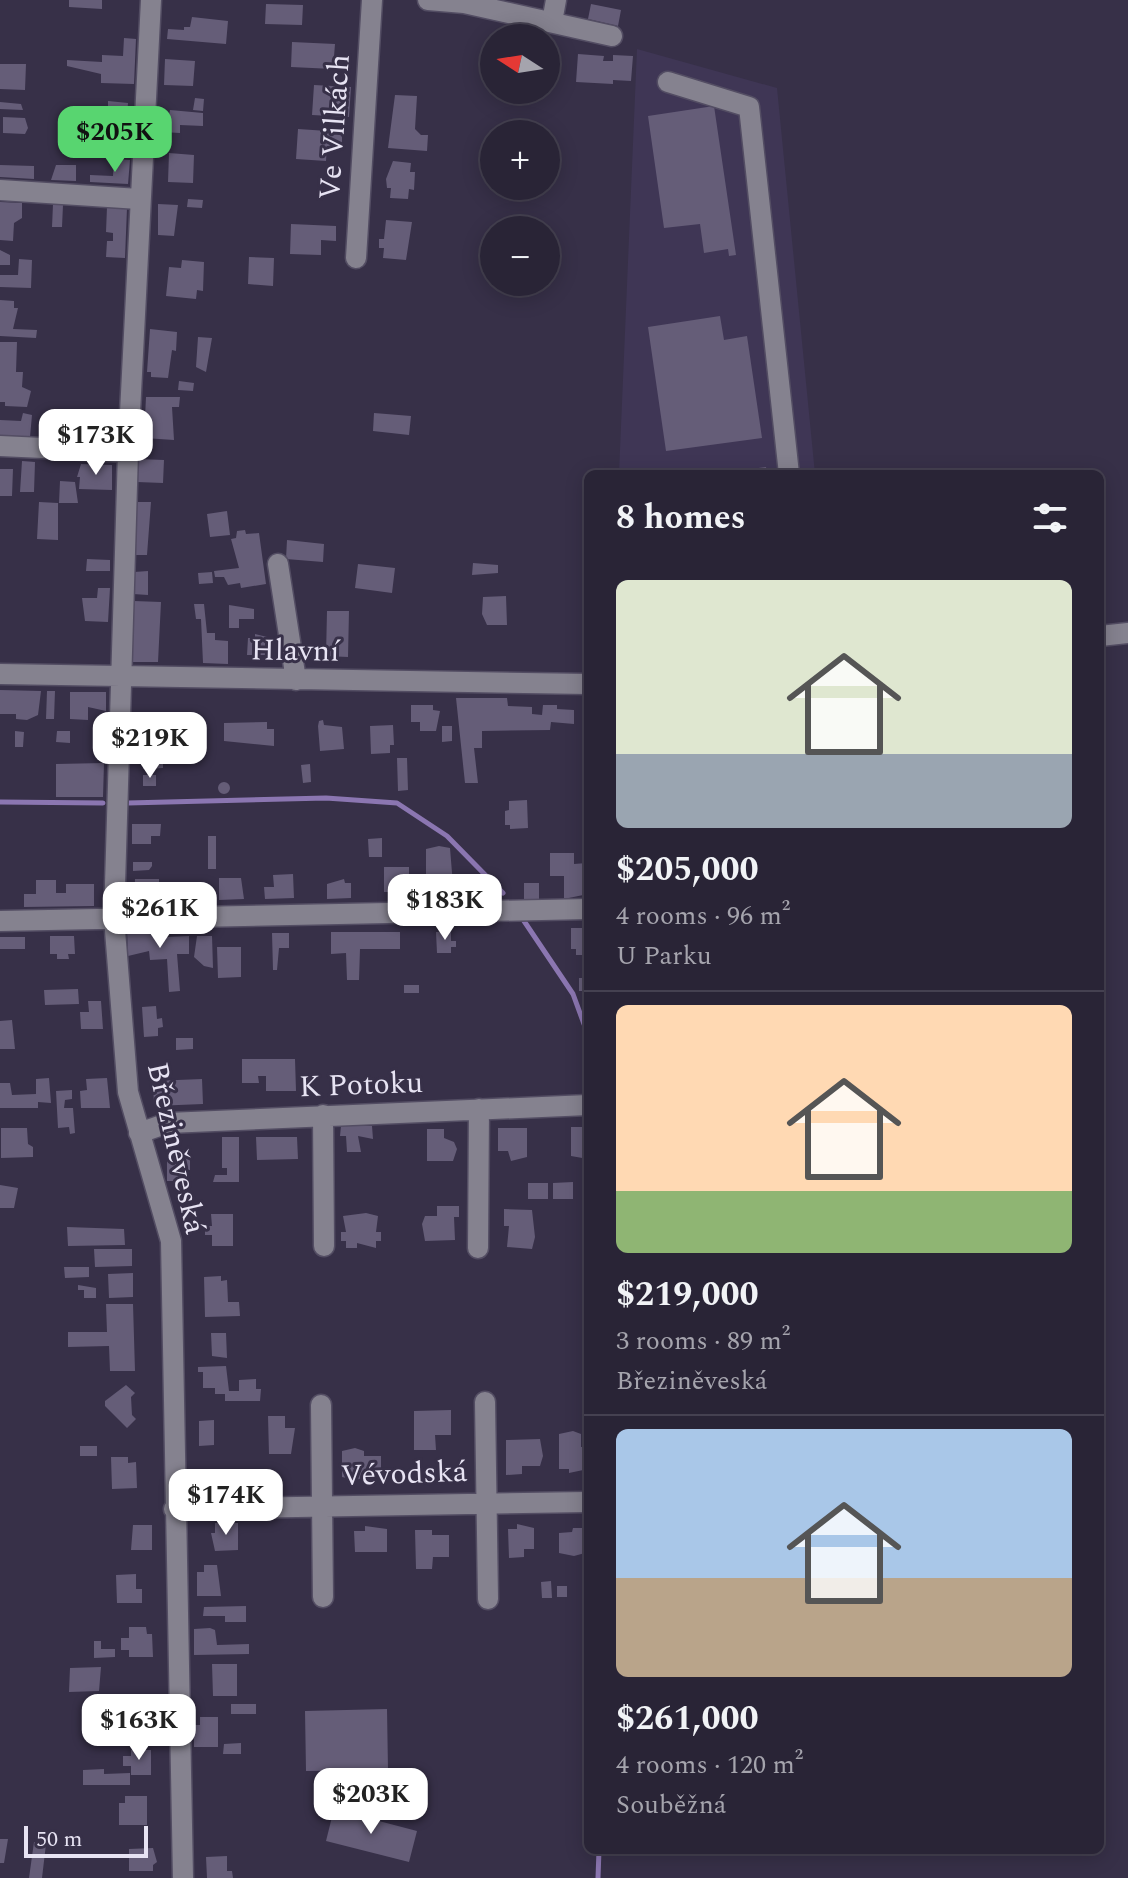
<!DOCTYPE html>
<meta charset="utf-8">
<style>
body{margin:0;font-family:Spectral,serif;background:#312c3e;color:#f1f3f6;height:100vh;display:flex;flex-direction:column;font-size:30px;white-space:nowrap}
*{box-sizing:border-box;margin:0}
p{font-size:26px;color:#a5a4ad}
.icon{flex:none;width:44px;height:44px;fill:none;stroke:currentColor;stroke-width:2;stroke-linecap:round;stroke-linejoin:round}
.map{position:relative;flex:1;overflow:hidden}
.drawer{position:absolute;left:584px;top:470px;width:520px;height:1384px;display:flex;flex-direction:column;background:#292436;border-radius:12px;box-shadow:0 4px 20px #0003,0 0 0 2px #454151}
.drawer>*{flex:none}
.needle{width:52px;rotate:282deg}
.controls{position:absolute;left:480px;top:24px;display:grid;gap:16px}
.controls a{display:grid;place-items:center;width:80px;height:80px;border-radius:50%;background:#292436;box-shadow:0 4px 20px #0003,0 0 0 2px #454151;font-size:40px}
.scale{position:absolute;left:24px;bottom:20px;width:124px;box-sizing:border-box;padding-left:8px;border:4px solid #e7e3f3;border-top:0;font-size:22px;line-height:28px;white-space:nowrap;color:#e7e3f3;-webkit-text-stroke:6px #373048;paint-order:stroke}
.price{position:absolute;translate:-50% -68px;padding:0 18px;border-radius:16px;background:#fff;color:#222;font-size:26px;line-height:52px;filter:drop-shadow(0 2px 4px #0008)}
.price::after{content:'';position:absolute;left:50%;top:48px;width:24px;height:18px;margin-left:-12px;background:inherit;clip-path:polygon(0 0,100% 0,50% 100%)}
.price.active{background:#58d570;color:#111}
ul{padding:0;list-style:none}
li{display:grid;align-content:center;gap:16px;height:424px;padding:0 32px}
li+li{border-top:2px solid #454151}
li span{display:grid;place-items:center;height:248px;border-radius:12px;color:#555}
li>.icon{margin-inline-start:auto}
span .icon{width:144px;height:144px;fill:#fffc;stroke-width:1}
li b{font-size:34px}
h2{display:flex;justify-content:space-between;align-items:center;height:96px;padding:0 32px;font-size:34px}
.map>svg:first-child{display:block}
.built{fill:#3f3655}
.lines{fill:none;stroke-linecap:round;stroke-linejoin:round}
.stream{stroke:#8b76b1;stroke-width:5}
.building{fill:#655d78}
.minor-casing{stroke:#534d63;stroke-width:23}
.minor{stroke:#85828f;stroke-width:20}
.labels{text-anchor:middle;stroke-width:6;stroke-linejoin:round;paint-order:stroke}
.street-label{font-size:30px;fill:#e7e3f3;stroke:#373048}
</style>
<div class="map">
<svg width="1128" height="1878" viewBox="0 0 1128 1878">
<rect width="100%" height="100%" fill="#373048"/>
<path class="built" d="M637 49 777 88 815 474H619Z"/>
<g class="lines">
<path class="stream" d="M0 802 103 803
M128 803 326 798 397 803 447 836 503 893
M520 915 573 994 588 1035
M598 1878 599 1850"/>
</g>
<path class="building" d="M69 0H102V9L69 7Z
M266 4 303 5 302 25 265 24Z
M591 4 621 10 618 26 588 19Z
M192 17 228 21 226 44 167 39 168 29 184 30V27H190Z
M124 38 136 39 134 84 101 83V74L67 66V60L102 62V55L123 56Z
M292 42 335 44 333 69 291 67Z
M578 54 604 56 603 61H613V55L633 56 631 81 613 80V84L576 82Z
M165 59 195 61 193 86 164 85Z
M0 64H26L25 90 0 89Z
M314 85 351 87 349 117 312 115Z
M515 90H545V96L515 94Z
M395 95 417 96 415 129 421 135H428L427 151 388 148Z
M195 98 204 99 203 111 193 110Z
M108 101 128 103 127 115 93 113V106L108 107Z
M0 102 21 104 23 110 0 109Z
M714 106 736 255 729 256 728 249 704 253 700 224 664 228 648 116Z
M170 110 203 113V126L180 125V133L162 132 163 116H169Z
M3 117 25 118 28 128 25 134 3 133Z
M298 129 342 132V147L327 146 326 161 296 159Z
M169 153 194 155 193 183 168 182Z
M114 159 130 160 128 184 90 182V175L113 176Z
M393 161 411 163 410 172H415L414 190 409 189 408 199 390 198 391 188H387L386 179Z
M0 165 34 166V179L0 177Z
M56 165H76V181L51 180Z
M188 199 203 200 202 208 187 207Z
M0 202 22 203V218L14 223 13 241 0 240Z
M53 204 63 205 62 227H52Z
M158 204 178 205 174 236 158 235Z
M107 207 127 208 125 258 106 257 107 241H113V233L106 232Z
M386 220 412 222 406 260 383 258 384 248H379V239H384Z
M291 224 336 226V241L321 240V255L290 254Z
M0 250 10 255V265H0Z
M249 257 274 258 273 286 248 284Z
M19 259 32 260 31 288 0 287V275H18Z
M182 260 204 262 203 291 197 290 196 299 166 296 169 267 181 268Z
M0 300 14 301V308H18L13 329 37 330 36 338 0 336Z
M720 316 724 340 747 336 762 438 666 451 648 327Z
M150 329 177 332 176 351 172 350 168 378 151 377V372H147Z
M198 337 212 338 206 372 196 367Z
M0 342H17L16 372H23L22 387 31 391 27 407 5 406V402H0Z
M179 381 194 383 193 391 178 390Z
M146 397H180L179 407H172L174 440 144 438Z
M23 413 32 415 30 437 0 435V420L21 421Z
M374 413 411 416 409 435 373 431Z
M138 459 164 460 163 483 137 482Z
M22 461 35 462 34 492H20Z
M81 464 112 465V490L79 489 80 477H77Z
M766 467 767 474H729V472Z
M0 469H13L12 496H0Z
M60 481 75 482 78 503H59Z
M39 502 58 503V540L37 539Z
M136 502H151L147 555H134Z
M227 511 230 535 210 537 207 514Z
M245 530 246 534 259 533 266 584 241 588 240 583 228 585 224 577H215L214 571 239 568 231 539 236 538 237 531Z
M287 540 324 544 323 562 286 559Z
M87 559 110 560V571H86Z
M473 563 498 565V573L472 575Z
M358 564 395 568 392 593 355 588Z
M148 571V595L133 594 134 572Z
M212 572 213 583 199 584 198 573Z
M98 588H110L108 622 85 621 82 598H97Z
M506 596 507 625H487L482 614 483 597Z
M134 601 161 602 158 662H131Z
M194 604H204L207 633H215V640L228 641V664L203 663 201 619H196Z
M229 605 254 609V619H239V628H229Z
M327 611H349L348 657 326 656Z
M255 634 271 638 270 655H247L248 638H255Z
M0 690 41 691 38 715 27 720 16 719V714H0Z
M47 691H55L54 719H46Z
M70 692H106V711L88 707V720L70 719Z
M456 698H507L508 706 532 707V714L542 715 543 705H557V709L574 710V724L551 722 550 730 482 731V748H474L478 783H465Z
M411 705H433V710L440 711 436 731H420V722H411Z
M323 720 324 725 342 727 344 749 320 751 318 726 319 721Z
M145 722H168L169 750H145Z
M267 722V729H274V746L224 741V723Z
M393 725 394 745H390V753L371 754 370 726Z
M442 726H452V741L442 742Z
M15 731 24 732 23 747H15Z
M57 731H70V743L56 742Z
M397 758H407L408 790 398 791Z
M143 760H163V768L143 769Z
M104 763 103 797H56V764Z
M310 764 311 782 303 783 301 765Z
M143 775H156V786H143Z
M218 788a6 6 0 1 1 12 0a6 6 0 1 1-12 0Z
M527 800 528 828 510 829V825H505V811L509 810V801Z
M132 824H161L160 836H151V844H132Z
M208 836H216V869H208Z
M382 838V857H369L368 839Z
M439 846 450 848 453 885 426 886V849Z
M550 853H574V864L587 863 588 894 564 899V876H550Z
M133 862H152V866L149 870 133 871Z
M384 867H409V892H384Z
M293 874 294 898 265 899 264 887H274L273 875Z
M219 878H241L244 899 219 900Z
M135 879H159V901H134Z
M344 879 345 883H351V898L327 899V884Z
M36 880H56V893H66V884H94V906L24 907V894H36Z
M524 883H539V899H524Z
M571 928H588L585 955H576V949H571Z
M127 930H167V937L189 936V954H177L180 991 169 992 167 959 150 960 149 951 128 956Z
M451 931V941H456V947H451V953H437L436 932Z
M331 932H400V949H360L359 980H347L346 953 331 954Z
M272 933H289V948H279L277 970H273Z
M50 936H74L75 954H68L69 959H57V954H50Z
M197 936H212L213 968 204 966 194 957Z
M0 937H25V949H0Z
M217 947H241V977L218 978Z
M579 978H588V991H579Z
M404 985H419V993H404Z
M78 989 79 1004 45 1005 44 990Z
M88 1001H101L103 1029H81L80 1012H89Z
M156 1006 157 1019 162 1018 163 1027 158 1028V1036L144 1037 142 1007Z
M12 1020 15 1049H0V1021Z
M176 1038H193V1049L176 1050Z
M242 1059H295L296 1091H266V1076H258L259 1083H242Z
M49 1078 51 1103 38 1102V1108H0V1083H10L12 1095 36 1094V1079Z
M107 1078 110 1108H81L80 1091 87 1090 86 1079Z
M202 1079 203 1104 154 1106 153 1081Z
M72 1090V1099L65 1100 64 1108H73L75 1133 70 1134 69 1127 58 1128 56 1091Z
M341 1126H372L373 1139 358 1136 361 1152H347L346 1136H340Z
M571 1127H588V1159L571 1156Z
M1 1128H27L28 1144 33 1147V1157L1 1158Z
M498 1128H527V1157L511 1161 508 1151H498Z
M427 1129H444V1138L454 1142 457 1149 453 1161H427Z
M222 1137H239V1182H213L215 1175H227V1168H222Z
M256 1137H297L298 1159 257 1160Z
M167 1150H190V1170H184V1181H167Z
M573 1182V1199H553V1183Z
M528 1183H548V1199H528Z
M0 1185 18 1188 14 1208H0Z
M437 1206H459V1217H454L455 1240 425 1241 422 1224 425 1216H437Z
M504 1209 532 1210 535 1237 532 1249 507 1247 509 1226H504Z
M366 1213 378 1216 376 1232H381V1241H376V1248L357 1243V1248H346V1241H341V1232H346L343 1216Z
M211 1214H233V1246H212V1235H205V1226H212Z
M67 1227 124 1229 125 1245 68 1246Z
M94 1249H132V1266L95 1267Z
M64 1267H89V1277L65 1278Z
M133 1273V1297L109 1298 108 1274Z
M221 1276V1281L227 1280 228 1302H239L240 1316 205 1317 204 1277Z
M78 1285 96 1288V1298H84V1290H78Z
M106 1304H133L135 1371H110L109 1346 68 1347V1332H107Z
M211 1333H226L227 1358 212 1356Z
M226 1366 229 1391H239V1380L256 1379V1389H261L260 1401H225V1394H215V1388H203V1372H198V1367Z
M126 1385 135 1393 131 1397 132 1415 136 1419 127 1428 105 1406V1401Z
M451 1410V1435H435L436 1450H414V1411Z
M268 1416H285V1428H295L291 1454H269Z
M214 1420V1445L199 1446V1421Z
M573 1431 581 1434V1447H588V1469L569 1473V1469H559V1434Z
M540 1439 543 1456 540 1466H522V1474L506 1475V1440Z
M80 1446H97V1456H80Z
M355 1448 364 1451V1456H381V1472H365V1477L356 1480 342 1477V1451Z
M111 1457H128V1463L136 1462 137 1488 112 1489Z
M215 1523H238V1550L215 1551 211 1533H215Z
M517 1524 534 1528V1549H524V1557L509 1558 508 1529H517Z
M133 1525H152V1550H131Z
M365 1526 387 1529V1552H355L354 1531H365Z
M573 1528H584L585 1553 574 1556 559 1553V1533L572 1532Z
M415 1530H432V1535H449V1557H433L432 1569H416Z
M204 1565H217L221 1596H197V1572H204Z
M136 1574V1589H142V1603H117L116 1575Z
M551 1581 552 1598H542L541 1582Z
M557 1586H567V1597H557Z
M246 1606V1622H225V1616H203L204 1607Z
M129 1627H146L147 1634H152L153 1657H129V1650H121V1638H129Z
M210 1628 215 1630 217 1645 249 1644V1654L194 1655V1629Z
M94 1641H101V1649H115V1657L94 1658Z
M212 1664H237V1696H213Z
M101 1667 99 1691 69 1692 70 1668Z
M231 1704H256V1714H231Z
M115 1705H128V1714H115Z
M387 1709 388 1770 306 1771 305 1711Z
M141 1714H150V1720H155V1742L114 1743V1730L141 1727Z
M200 1717H218V1747H194V1725H200Z
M241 1743V1754H223L224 1744Z
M131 1750H151V1775H131V1766H123V1756H131Z
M104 1769V1774L130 1773V1785H83V1770Z
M125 1796H147V1825H119V1803H125Z
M337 1810 417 1831 409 1862 326 1841 333 1813Z
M0 1839H8L4 1863H0Z
M34 1842 46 1844 42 1878H29Z
M153 1848 157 1862 153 1865V1871H129V1849Z
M227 1856V1871H232L233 1878H207L206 1857Z"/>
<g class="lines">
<defs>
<path id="minor" d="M151 0 128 452 114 918 128 1092 171 1241 183 1878
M428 0 464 3 612 36
M552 22 556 0
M668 82 749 107 789 474
M0 190 139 199
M356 258 372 0
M0 446 128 452
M278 564 296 680
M1100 636 1128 633
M0 674 588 684
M0 921 588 909
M323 1115 324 1246
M139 1133 168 1123 588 1105
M478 1248 479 1109
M485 1402 488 1599
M321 1405 323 1597
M174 1509 587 1502"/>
</defs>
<use href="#minor" class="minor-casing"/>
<use href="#minor" class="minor"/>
</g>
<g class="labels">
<g class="street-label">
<text transform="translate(334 127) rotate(-86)" y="10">Ve Vilkách</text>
<text transform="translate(295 650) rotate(1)" y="10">Hlavní</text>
<text transform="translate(361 1084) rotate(-2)" y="10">K Potoku</text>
<text transform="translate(177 1148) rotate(77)" y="10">Březiněveská</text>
<text transform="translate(404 1473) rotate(-2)" y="10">Vévodská</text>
</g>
</g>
</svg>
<div class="controls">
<a><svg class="needle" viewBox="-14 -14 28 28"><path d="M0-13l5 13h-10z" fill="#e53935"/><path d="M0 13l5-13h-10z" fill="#a5a4ad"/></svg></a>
<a>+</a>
<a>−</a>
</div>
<div class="scale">50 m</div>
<b class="price active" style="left:115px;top:174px">$205K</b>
<b class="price" style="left:96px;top:477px">$173K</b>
<b class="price" style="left:150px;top:780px">$219K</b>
<b class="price" style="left:445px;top:942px">$183K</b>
<b class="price" style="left:160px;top:950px">$261K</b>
<b class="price" style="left:226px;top:1537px">$174K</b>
<b class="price" style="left:139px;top:1762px">$163K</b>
<b class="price" style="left:371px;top:1836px">$203K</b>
<section class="drawer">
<h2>8 homes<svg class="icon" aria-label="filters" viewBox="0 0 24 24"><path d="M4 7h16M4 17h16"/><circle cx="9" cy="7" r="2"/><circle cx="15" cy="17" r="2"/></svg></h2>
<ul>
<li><span style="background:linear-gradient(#dfe7d0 70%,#9aa5b1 0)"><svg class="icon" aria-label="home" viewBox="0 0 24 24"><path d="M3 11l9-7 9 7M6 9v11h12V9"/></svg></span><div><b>$205,000</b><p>4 rooms · 96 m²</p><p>U Parku</p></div></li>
<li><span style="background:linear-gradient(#ffd9b3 75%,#8fb573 0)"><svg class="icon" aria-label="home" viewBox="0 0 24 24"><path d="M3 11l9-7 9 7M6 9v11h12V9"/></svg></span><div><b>$219,000</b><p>3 rooms · 89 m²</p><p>Březiněveská</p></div></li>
<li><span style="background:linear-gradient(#a9c7e8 60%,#b9a48a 0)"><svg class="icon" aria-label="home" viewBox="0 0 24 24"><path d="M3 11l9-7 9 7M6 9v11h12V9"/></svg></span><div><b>$261,000</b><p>4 rooms · 120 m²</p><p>Souběžná</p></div></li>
</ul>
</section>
</div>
